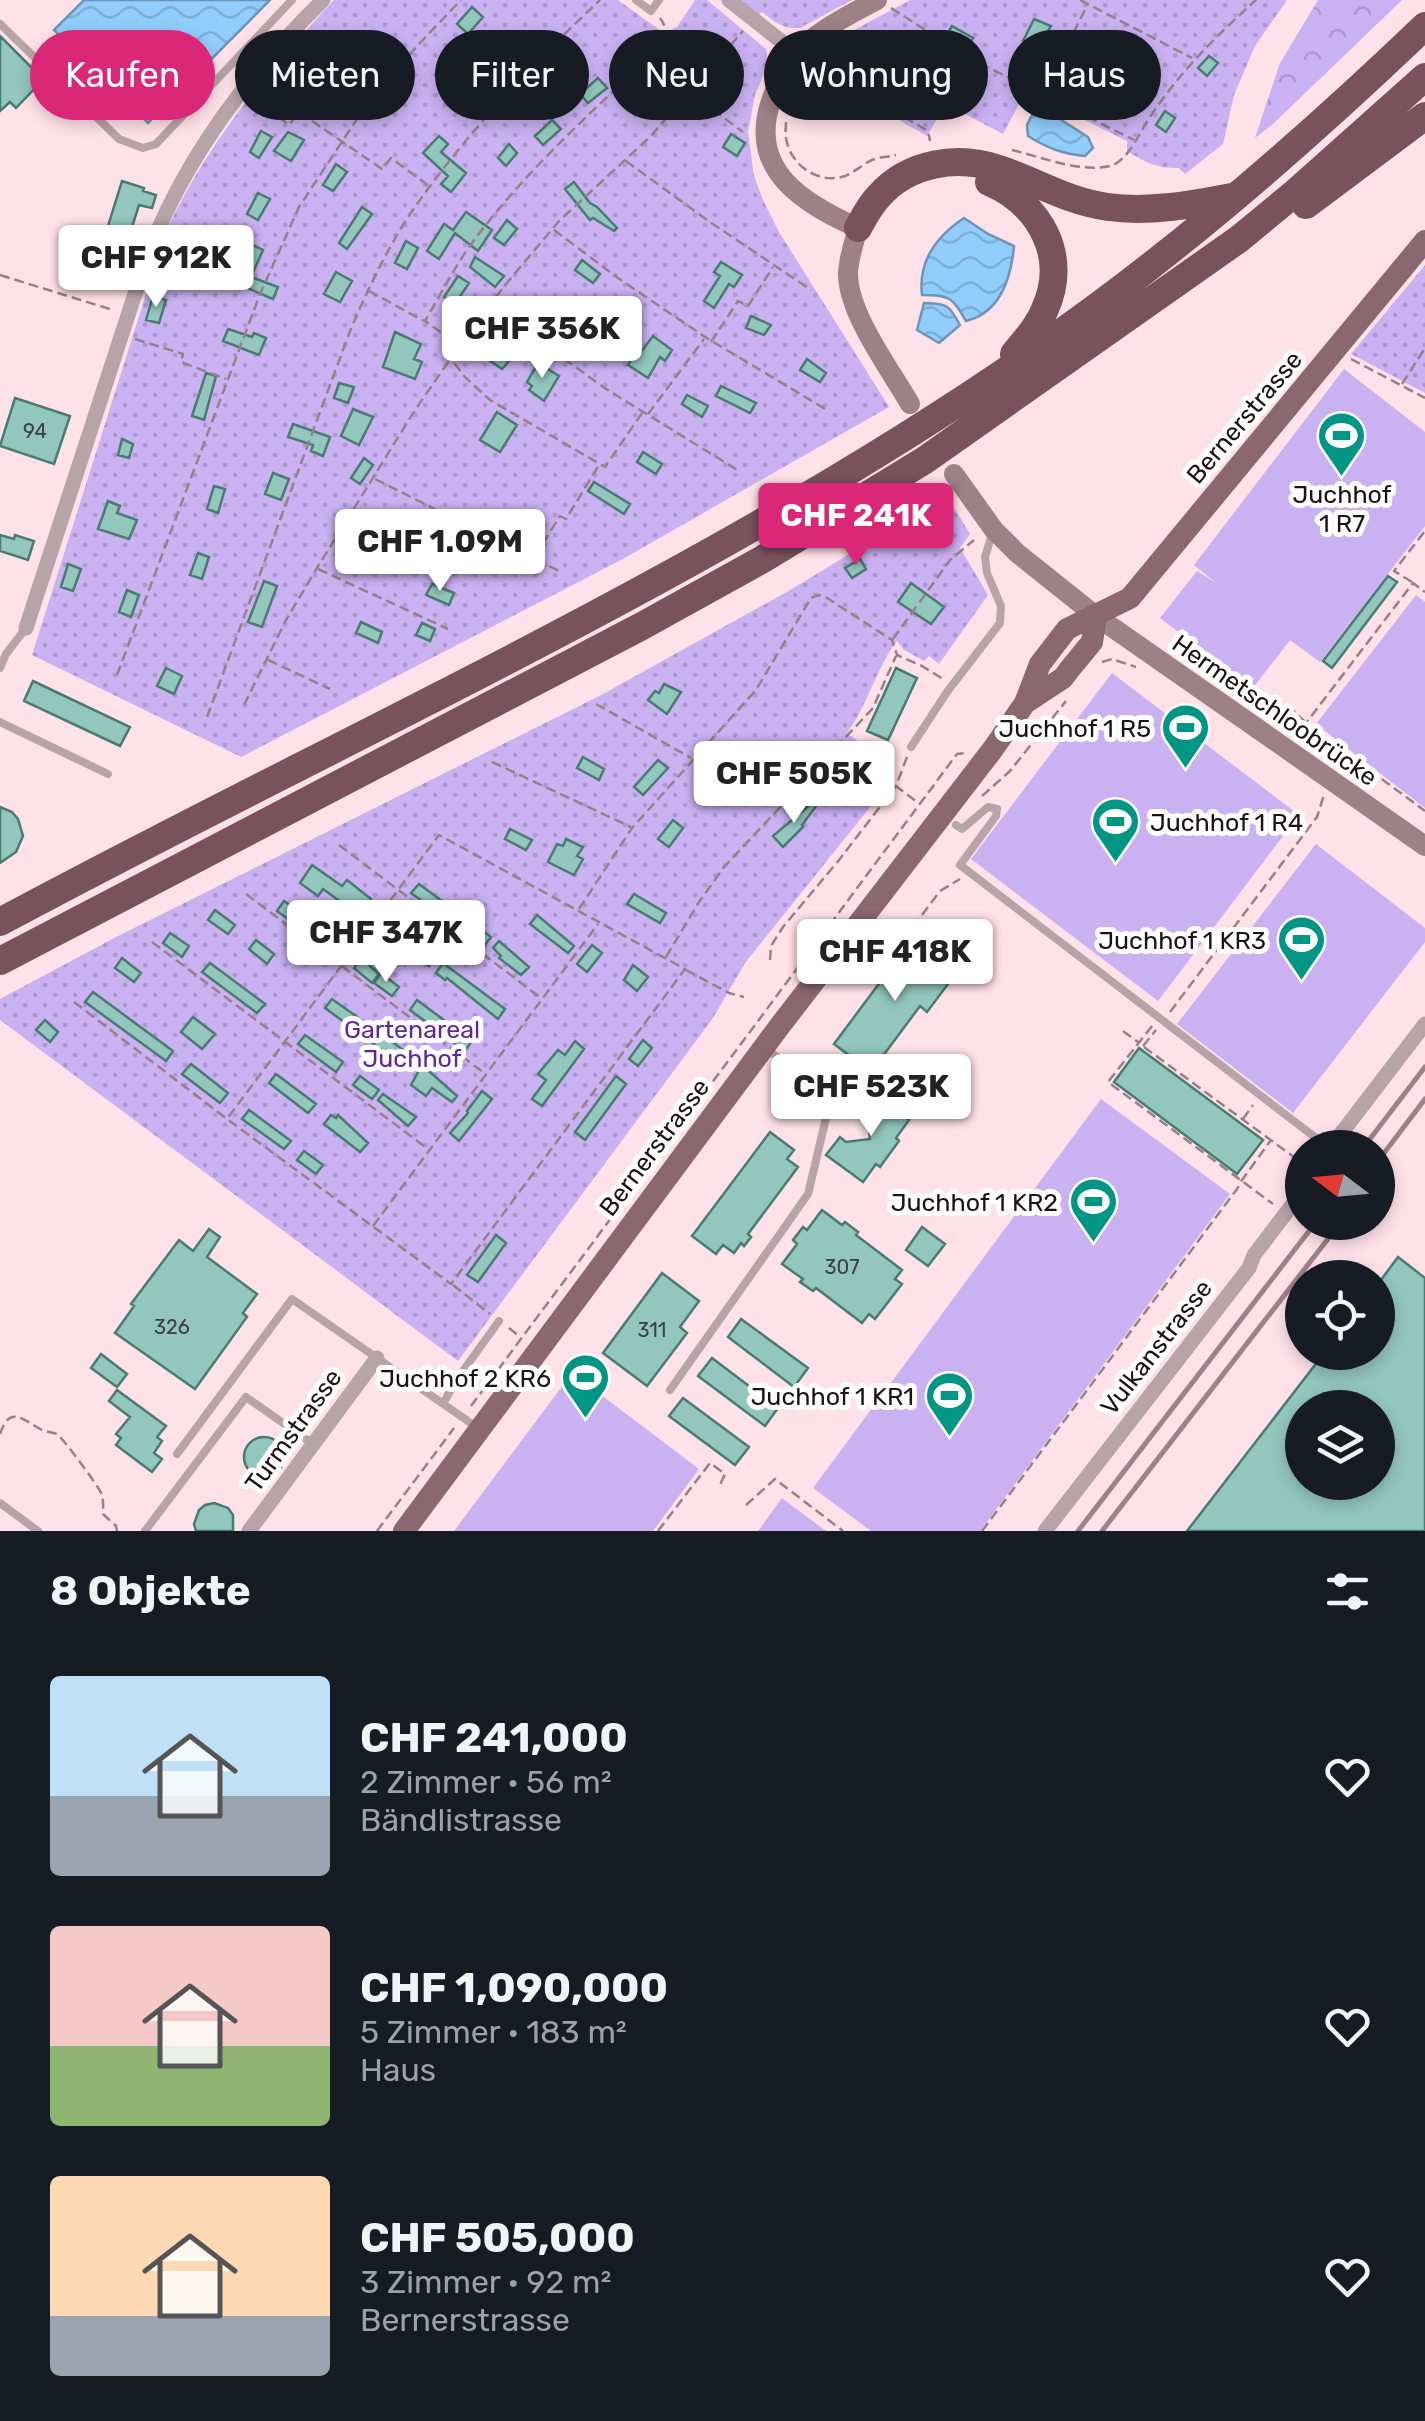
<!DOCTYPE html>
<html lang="de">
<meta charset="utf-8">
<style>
body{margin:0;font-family:Rubik,sans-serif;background:#20242c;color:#f1f3f6;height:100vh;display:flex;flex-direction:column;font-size:38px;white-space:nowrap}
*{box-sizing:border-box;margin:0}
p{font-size:32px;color:#9ea1a6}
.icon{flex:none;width:55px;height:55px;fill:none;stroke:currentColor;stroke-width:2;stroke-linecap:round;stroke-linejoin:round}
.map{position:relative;height:1531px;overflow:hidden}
.drawer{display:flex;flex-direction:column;background:#171b24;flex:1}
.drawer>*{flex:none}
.guide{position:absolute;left:30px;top:30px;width:1365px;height:90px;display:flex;gap:20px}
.needle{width:65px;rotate:286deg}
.controls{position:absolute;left:1285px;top:1130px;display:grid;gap:20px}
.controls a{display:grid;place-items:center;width:110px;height:110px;border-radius:50%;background:#171b24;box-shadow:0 5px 15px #0003;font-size:50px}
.price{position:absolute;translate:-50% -85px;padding:0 22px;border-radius:10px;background:#fff;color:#222;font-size:32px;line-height:65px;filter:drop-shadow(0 2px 5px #0008)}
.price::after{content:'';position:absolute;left:50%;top:60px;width:30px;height:22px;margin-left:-15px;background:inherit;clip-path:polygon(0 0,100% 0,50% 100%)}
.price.on{background:#db2777;color:#fff}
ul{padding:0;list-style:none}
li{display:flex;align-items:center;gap:30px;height:250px;padding:0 50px}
li span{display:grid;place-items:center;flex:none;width:280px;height:200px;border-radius:10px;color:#555}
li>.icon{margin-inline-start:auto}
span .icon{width:120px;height:120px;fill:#fffc;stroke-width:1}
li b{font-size:42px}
h2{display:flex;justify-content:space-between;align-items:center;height:120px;padding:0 50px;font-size:42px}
.chip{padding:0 35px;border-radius:45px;background:#171b24;box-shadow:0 5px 15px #0003;font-size:35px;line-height:90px}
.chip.on{background:#db2777;color:#fff}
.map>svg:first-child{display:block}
.forest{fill:url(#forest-crowns)}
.garden{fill:url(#garden-dots)}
.pitch{fill:#cab1f2}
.water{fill:url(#water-waves);stroke:#6e94b6;stroke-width:2.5}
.building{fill:#93c6bc;stroke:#4a7b72;stroke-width:2.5;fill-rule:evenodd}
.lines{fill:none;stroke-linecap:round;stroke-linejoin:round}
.path{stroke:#978086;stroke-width:2.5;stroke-dasharray:10 5;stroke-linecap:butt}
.lane{stroke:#b8a3a8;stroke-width:8}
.street{stroke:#b8a3a8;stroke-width:15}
.secondary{stroke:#9e8087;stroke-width:20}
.primary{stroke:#8b6770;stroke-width:22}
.highway{stroke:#7a525d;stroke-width:28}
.rail{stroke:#9a8389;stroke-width:5}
.secondary-bridge{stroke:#9e8087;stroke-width:20}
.labels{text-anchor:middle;stroke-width:10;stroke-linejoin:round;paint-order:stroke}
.number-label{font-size:20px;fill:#3d3e3e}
.street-label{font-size:25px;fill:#201014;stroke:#fff}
.poi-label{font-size:25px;fill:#201014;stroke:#fff;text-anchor:end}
.park-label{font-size:25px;fill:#61259d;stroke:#fff}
</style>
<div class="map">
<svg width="1425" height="1531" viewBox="0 0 1425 1531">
<defs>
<pattern id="forest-crowns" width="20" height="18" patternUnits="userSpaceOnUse" patternTransform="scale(2.5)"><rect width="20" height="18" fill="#cab1f2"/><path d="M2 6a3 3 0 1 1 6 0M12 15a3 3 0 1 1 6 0" fill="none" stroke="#ad97cf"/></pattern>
<pattern id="garden-dots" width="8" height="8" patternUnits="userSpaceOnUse" patternTransform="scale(2.5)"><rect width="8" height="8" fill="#cab1f2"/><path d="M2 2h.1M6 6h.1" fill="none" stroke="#ad97cf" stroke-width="1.8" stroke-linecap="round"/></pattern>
<pattern id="water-waves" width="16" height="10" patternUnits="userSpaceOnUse" patternTransform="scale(2.5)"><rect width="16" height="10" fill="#90cdfb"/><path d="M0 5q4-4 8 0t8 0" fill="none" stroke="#7cafd6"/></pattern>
</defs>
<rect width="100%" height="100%" fill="#ffe2e9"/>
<path class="forest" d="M1318 0H1402L1273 124 1255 138 1280 63Z"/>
<path class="garden" d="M334 0H618L664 33 677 27 695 0H707L766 49 768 64 755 95 748 132 754 176 763 200 779 232 889 407 621 560 241 757 32 655 166 231C210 139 265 74 334 0Z
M739 0H852L800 28C782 29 775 22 762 12L758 15Z
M910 0H1287L1255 46 1234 95 1223 144 1185 174 1179 168C1155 168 1147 163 1127 151V141L1026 91 1003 134 946 104 927 136 804 66 845 35Z
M1425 265V393L1351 354Z
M946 495 970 534 960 548 988 595 939 664 929 656 924 661 904 650 897 641C876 668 868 705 847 733L881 758 873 774 887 786 745 963 713 1018 458 1361 0 1020V999L116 937 603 694 792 589Z"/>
<path class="pitch" d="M1344 369 1425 432V526L1320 662 1290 640 1253 688 1160 618 1197 571 1216 583 1194 565Z
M1416 595 1425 602V808L1316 724Z
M1112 673 1299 815 1158 1001 971 859Z
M1316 844 1425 928V942L1293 1113 1177 1024Z
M1101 1099 1230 1194 980 1531H871L813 1488Z
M572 1373 699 1469 653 1531H454Z
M782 1498 826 1531H758Z"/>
<path class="water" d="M84 0H270L148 123 54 30Z
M1034 111 1052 114 1088 137 1093 148 1085 156C1063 154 1047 148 1028 136L1027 125Z
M964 218 988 234 1014 246C1011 278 1000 313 966 321 952 297 950 295 922 295 918 261 937 236 964 218Z
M924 303C948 304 948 304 960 325L939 343 917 330Z"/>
<path class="building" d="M472 7 483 17 468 34 457 24Z
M1034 19 1051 26 1038 48 1023 41Z
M952 26 973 38 956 66 936 54Z
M0 36 38 74 32 79 38 85 16 108 10 102 0 111Z
M1085 40 1105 52 1097 67 1089 63 1084 73 1072 67Z
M1209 56 1218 63 1207 76 1198 68Z
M598 78 607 88 588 103 580 94Z
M488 87 497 95 482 113 472 104Z
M1165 111 1175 118 1166 132 1156 125Z
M552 120 561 129 543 145 535 136Z
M261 131 272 137 259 158 250 152Z
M288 132 304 140 291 161 274 151Z
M731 134 745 143 737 156 723 147Z
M439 136 448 144 441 152 466 173 451 192 441 184 448 176 423 153Z
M509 144 517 153 506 166 498 158Z
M336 164 347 172 333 191 323 185Z
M122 181 144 188 143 191 156 195 152 208 139 205 126 246 104 239Z
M574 182 590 203 597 207 617 228 614 231 593 218 590 220 565 189Z
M258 193 270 199 258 220 247 214Z
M362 207 372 214 347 249 339 243Z
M466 212 492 230 478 251 455 233 439 259 427 251 444 224 453 230Z
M507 220 517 229 504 245 494 238Z
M406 241 418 248 407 269 395 263Z
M253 245 263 250 251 277 278 287 273 299 236 283Z
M475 257 504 276 495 287 470 267Z
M582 260 600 274 593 283 575 270Z
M721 262 742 275 734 287 729 284 714 308 704 301 720 276 714 272Z
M336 272 352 281 340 302 324 294Z
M458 276 469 283 455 304 444 297Z
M153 296 166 300 159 323 146 320Z
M615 298 639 316 632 325 608 309Z
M751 316 771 325 764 335 746 328Z
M228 329 252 337 254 333 266 338 259 355 223 341Z
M395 332 421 344 414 359 422 362 415 379 383 367Z
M653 336 672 350 665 361 660 357 648 378 628 365 635 354 638 356Z
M490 346 509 361 502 369 483 356Z
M807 359 826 373 820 382 800 370Z
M538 363 559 376 544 401 529 390 532 386 527 382Z
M206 373 216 376 204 420 192 416Z
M339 383 354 387 348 403 334 398Z
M721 386 756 403 750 413 716 396Z
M687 395 708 406 702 417 682 404Z
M15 398 70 416 54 464 0 446Z
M353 409 373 417 359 445 341 436Z
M497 412 517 425 500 452 480 440Z
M293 424 330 437 323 456 311 451 313 445 288 437Z
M122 439 133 444 129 458 118 455Z
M643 452 662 464 656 474 637 462Z
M364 458 373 465 360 484 351 478Z
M273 473 289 479 281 500 265 494Z
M594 482 630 504 624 514 588 491Z
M214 486 225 489 218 513 207 509Z
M108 501 120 506 117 513 137 520 129 539 98 529Z
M521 526 541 538 535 548 515 537Z
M0 535 14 539 15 535 34 541 28 560 0 551Z
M198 553 209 557 202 579 190 575Z
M860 559 866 569 852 578 845 568Z
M68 564 81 569 73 591 61 587Z
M1388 576 1397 582 1332 668 1323 661Z
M264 581 277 586 262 627 248 622Z
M911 583 944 607 931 624 898 602Z
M432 584 454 593 449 605 426 595Z
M127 590 139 595 131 617 119 612Z
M361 622 382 632 378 643 356 633Z
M422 623 435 629 430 641 416 635Z
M166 668 182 676 174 694 157 686Z
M896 668 917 678 888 740 867 731Z
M33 681 130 727 120 746 24 701Z
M664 684 681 692 667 714 648 700 655 691 659 693Z
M583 757 604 769 599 780 577 768Z
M658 760 668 768 643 795 634 787Z
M783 771 793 779 776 797 767 789Z
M812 803 816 806 802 825 803 827 783 847 773 836Z
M0 807 12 812 18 819 23 836 16 852 0 863Z
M673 820 683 828 669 847 658 839Z
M510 829 532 840 526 850 505 839Z
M566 839 583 847 577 856 583 859 574 875 548 862 557 844 563 846Z
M312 865 342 886 347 880 371 899 360 916 323 889 318 896 300 883Z
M419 884 491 937 484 946 411 893Z
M634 894 666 913 660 923 627 904Z
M284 901 328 933 322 940H317L277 911Z
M215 910 235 925 228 934 208 920Z
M537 915 574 946 568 953 530 924Z
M389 924 435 958 429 966 382 932Z
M170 933 189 946 182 957 163 943Z
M913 938 957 972 927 1012 920 1006 871 1072 834 1044Z
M256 940 274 954 267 964 249 949Z
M499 941 529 967 521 975 499 958 501 956 493 948Z
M592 945 602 953 587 972 577 964Z
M122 958 141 973 134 982 115 968Z
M362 959 379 974 372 983 354 968Z
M210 963 265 1004 257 1013 202 972Z
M443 963 505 1009 498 1019 447 978 445 980 436 973Z
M633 965 648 977 637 991 624 980Z
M381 973 399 987 392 996 374 983Z
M93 992 173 1051 166 1061 85 1002Z
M332 999 409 1054 401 1064 325 1008Z
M417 1000 472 1041 465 1051 410 1010Z
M193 1017 215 1034 202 1049 181 1032Z
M45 1020 58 1032 50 1042 36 1030Z
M305 1035 343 1062 336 1072 298 1044Z
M643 1040 652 1048 638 1066 629 1059Z
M575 1041 584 1049 542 1106 532 1099 546 1080 538 1074 558 1050 565 1055Z
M1139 1048 1263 1140 1237 1174 1114 1082Z
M191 1064 228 1093 220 1103 182 1074Z
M422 1065 457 1096 452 1102 432 1088 426 1096 411 1085Z
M276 1074 316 1104 308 1113 269 1083Z
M360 1076 379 1090 372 1099 353 1085Z
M616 1076 626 1084 585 1140 575 1132Z
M482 1091 492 1099 459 1141 450 1133 468 1113 467 1111Z
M873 1092 909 1120 896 1138 899 1141 880 1167 876 1164 863 1182 826 1155 840 1137 846 1142 870 1139 867 1116 859 1110Z
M383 1094 416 1117 408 1126 378 1100Z
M249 1110 291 1141 284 1149 242 1119Z
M331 1115 336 1118 338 1115 368 1143 360 1152 324 1124Z
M770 1132 794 1150 787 1159 798 1167 748 1234 751 1237 744 1246 741 1243 734 1253 723 1245 716 1254 692 1236Z
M304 1151 323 1165 316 1174 297 1160Z
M822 1210 842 1225 845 1222 858 1232 856 1235 902 1270 895 1279 902 1284 875 1319 869 1314 862 1323 816 1288 813 1291 800 1282 803 1279 782 1264 797 1244 793 1240 803 1227 807 1230Z
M922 1227 945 1244 928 1266 906 1250Z
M209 1229 220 1237 207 1257 257 1294 243 1313 247 1317 195 1389 115 1333 134 1306 131 1304 179 1240 193 1251Z
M496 1235 506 1243 478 1282 467 1275Z
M1398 1257 1425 1278V1531H1187L1325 1352H1378V1284ZM1302 1408H1378V1482H1302Z
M662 1273 699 1301 680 1327 687 1333 647 1386 603 1353Z
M741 1319 808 1368 794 1387 728 1337Z
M101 1354 127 1374 117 1387 91 1368Z
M712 1358 778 1408 765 1426 698 1376Z
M117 1390 166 1426 157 1437 162 1441 154 1453 162 1459 152 1472 116 1445 121 1438 116 1434 130 1417 109 1401Z
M683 1398 749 1447 735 1465 669 1416Z
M244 1457a20 20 0 1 1 40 0a20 20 0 1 1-40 0Z
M214 1503 228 1508 233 1515V1531H196L194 1524 199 1510 205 1505Z"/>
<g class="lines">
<path class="path" d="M1080 0 1192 58
M891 8 971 59 1134 140
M814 64 928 131 930 141
M1035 87 1057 45 1065 49 1088 4
M689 92 743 132
M255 99 289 125 299 112 382 169 391 158 429 186
M786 122C786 127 785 133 786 138 790 165 818 185 845 176 855 172 863 164 872 160 879 157 889 157 896 155
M1012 150C1042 157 1079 173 1110 166 1127 162 1139 134 1148 120 1178 74 1215 37 1256 0
M626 161 707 220 811 290
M554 230 618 278 705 337 827 410
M0 275 113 310
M369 291 424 321
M491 306 606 389 739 471
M135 339 183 354 181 362 226 379
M711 342 738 301 748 306 773 267
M1351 359 1425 398
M1402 384 1425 348
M642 413 605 467 490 400 465 377 455 364 452 347 446 336 425 321C442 292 457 262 478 235 530 167 594 109 657 51 665 41 669 29 660 18
M648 414 704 339
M375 479 559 571
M535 556 560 516 566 519 599 465
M318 569 448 629
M1412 582 1394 571 1425 531
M893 639 950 560 974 540
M268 660 330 689
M1102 662 1112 659 1136 667
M117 675 260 294 299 207 361 113 417 46 461 0
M596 704 691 758
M244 705 286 620 317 568 415 410 472 328 506 284 559 221 650 137 743 31
M1266 713 1271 711 1281 719 1290 707 1306 723 1425 811
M207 717 350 331C367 291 386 251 410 214 464 136 531 65 600 0
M1325 754 1306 723 1413 583 1425 592
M907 757 896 786 917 802
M492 762 631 827
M982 796 1010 771 1066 701
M339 845 541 998
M246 894 484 1073
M579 909 632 828 756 690 811 598 818 595 827 598 892 640 897 655 922 666 943 679
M913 927 940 891 960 879
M152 942 428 1149
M666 957 699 902 724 867 873 708 896 656
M770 960 771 946 783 927 839 860 896 786
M686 970 729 993 744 997
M74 1002 227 1119 451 1284 685 969 439 835 227 1119
M1170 1012 1317 817 1324 795
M1152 1026 1108 1082 1273 1204
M1123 1031 1138 1042
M1143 1046 1156 1030
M1144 1047 1302 1163
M1243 1119 1253 1105
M373 1226 598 924
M453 1285 490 1314
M509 1328 520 1337
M471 1406 957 754 965 753
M0 1434C10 1404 23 1420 42 1430 46 1432 52 1432 57 1434 62 1437 96 1483 100 1491 104 1497 103 1506 103 1514L116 1526 117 1531
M746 1505 775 1479 843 1531
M377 1531 454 1428
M658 1531 710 1463 725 1474 720 1485
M982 1531 1237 1189 1242 1180 1271 1140"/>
<path class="lane" d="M636 0 651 11 659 0
M0 24 119 139 143 148 156 144 292 0
M0 668 6 654 26 628
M0 722 108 774
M911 747 947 692 1000 623 1001 606 987 573 985 557 992 534
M956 825 962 829 988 807 997 809 996 816 960 865 1329 1148
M670 1390 808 1194 831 1097 768 1050
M443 1404 455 1382 499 1321
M177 1454 292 1299 475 1426
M0 1503 38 1531
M145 1531 246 1397 313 1444"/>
<path class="street" d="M729 0 796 53
M26 628 147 257C184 158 248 74 323 0
M1330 1148 1425 1024
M249 1531 377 1358
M1045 1531 1249 1268 1254 1255 1302 1192"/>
<path class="secondary" d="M877 0C847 16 816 31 794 56 781 69 776 87 770 104 749 172 805 204 858 228 854 243 848 259 848 275 849 315 890 369 910 404
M954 474 994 530 1017 553 1096 616 1258 729"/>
<path class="primary" d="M1025 703 1063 678 1069 670 1092 642 1096 616
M404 1531 779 1027 993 749 1025 703 1040 664 1067 629 1130 598 1425 241"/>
<path class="highway" d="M989 182C1040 204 1069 256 1045 309 1038 327 1025 340 1014 354
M1306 205 1425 116
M858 228C864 217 870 205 879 196 909 162 958 155 999 169 1038 182 1066 201 1108 207 1151 213 1195 204 1237 196
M0 922C353 732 725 570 1055 337 1187 244 1308 138 1425 26
M0 961 642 626 763 559 925 460 1239 239 1296 192 1425 77"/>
<path class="rail" d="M1363 1148 1425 1067
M1378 1161 1425 1099
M1078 1531 1316 1222
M1102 1531 1341 1222"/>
<path class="secondary-bridge" d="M1258 729 1425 846"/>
</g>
<defs>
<symbol id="stadium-pin" viewBox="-11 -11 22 30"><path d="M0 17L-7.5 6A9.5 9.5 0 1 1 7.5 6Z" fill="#009585" stroke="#fff"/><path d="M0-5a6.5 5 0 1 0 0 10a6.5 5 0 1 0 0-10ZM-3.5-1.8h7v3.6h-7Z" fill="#fff"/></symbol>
</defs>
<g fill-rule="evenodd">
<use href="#stadium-pin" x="1314" y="408" width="55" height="75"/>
<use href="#stadium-pin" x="1158" y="700" width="55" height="75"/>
<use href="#stadium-pin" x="1088" y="794" width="55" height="75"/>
<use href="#stadium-pin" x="1274" y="912" width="55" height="75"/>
<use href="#stadium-pin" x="1066" y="1174" width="55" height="75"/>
<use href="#stadium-pin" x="558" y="1350" width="55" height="75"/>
<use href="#stadium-pin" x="922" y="1368" width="55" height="75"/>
</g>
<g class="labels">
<g class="number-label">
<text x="35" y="438">94</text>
<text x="842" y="1274">307</text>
<text x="172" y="1334">326</text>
<text x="652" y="1337">311</text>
</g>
<g class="street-label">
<text transform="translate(1244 417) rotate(-50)" y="9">Bernerstrasse</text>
<text transform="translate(1275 710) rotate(35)" y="9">Hermetschloobrücke</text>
<text transform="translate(654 1147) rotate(-53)" y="9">Bernerstrasse</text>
<text transform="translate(1156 1347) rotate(-52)" y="9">Vulkanstrasse</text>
<text transform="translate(293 1430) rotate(-54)" y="9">Turmstrasse</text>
</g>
<g class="poi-label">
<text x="1342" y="503" text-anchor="middle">Juchhof<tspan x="1342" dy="29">1 R7</tspan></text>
<text x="1151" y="737">Juchhof 1 R5</text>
<text x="1150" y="831" text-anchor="start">Juchhof 1 R4</text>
<text x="1266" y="949">Juchhof 1 KR3</text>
<text x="1058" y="1211">Juchhof 1 KR2</text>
<text x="551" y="1387">Juchhof 2 KR6</text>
<text x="914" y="1405">Juchhof 1 KR1</text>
</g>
<g class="park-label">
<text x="412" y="1038">Gartenareal<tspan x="412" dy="29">Juchhof</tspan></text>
</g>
</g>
</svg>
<div class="controls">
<a><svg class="needle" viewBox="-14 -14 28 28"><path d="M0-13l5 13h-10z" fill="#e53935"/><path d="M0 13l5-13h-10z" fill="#9ea1a6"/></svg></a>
<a><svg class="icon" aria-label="locate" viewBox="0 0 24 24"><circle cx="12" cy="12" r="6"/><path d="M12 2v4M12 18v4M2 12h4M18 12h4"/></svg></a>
<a><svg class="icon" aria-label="layers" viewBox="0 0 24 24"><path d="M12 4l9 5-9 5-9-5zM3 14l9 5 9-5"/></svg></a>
</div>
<b class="price" style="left:156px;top:310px">CHF 912K</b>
<b class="price" style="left:542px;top:381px">CHF 356K</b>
<b class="price on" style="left:856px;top:568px">CHF 241K</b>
<b class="price" style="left:440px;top:594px">CHF 1.09M</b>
<b class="price" style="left:794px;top:826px">CHF 505K</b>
<b class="price" style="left:386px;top:985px">CHF 347K</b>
<b class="price" style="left:895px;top:1004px">CHF 418K</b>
<b class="price" style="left:871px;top:1139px">CHF 523K</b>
<div class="guide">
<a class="chip on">Kaufen</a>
<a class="chip">Mieten</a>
<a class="chip">Filter</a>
<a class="chip">Neu</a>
<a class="chip">Wohnung</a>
<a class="chip">Haus</a>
</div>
</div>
<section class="drawer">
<h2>8 Objekte<svg class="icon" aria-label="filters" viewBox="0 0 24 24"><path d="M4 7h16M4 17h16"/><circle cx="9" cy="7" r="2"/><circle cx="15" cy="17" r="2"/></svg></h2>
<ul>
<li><span style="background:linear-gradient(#bfe0f5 60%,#9aa5b1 0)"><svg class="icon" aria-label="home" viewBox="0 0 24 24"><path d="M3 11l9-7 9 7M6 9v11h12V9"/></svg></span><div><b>CHF 241,000</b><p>2 Zimmer · 56 m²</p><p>Bändlistrasse</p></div><svg class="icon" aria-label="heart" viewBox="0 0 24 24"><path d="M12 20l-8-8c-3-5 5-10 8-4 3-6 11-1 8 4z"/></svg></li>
<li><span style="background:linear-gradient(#f6c9c9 60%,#8fb573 0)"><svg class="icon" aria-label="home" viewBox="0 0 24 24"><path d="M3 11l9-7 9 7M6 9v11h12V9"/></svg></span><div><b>CHF 1,090,000</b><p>5 Zimmer · 183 m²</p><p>Haus</p></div><svg class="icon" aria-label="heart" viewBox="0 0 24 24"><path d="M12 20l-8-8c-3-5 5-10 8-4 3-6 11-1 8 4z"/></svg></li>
<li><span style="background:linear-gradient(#ffd9b3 70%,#9aa5b1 0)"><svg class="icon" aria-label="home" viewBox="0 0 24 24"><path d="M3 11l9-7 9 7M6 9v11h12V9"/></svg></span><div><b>CHF 505,000</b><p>3 Zimmer · 92 m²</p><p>Bernerstrasse</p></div><svg class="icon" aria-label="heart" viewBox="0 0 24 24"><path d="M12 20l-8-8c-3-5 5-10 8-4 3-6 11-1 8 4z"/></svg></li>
</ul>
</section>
